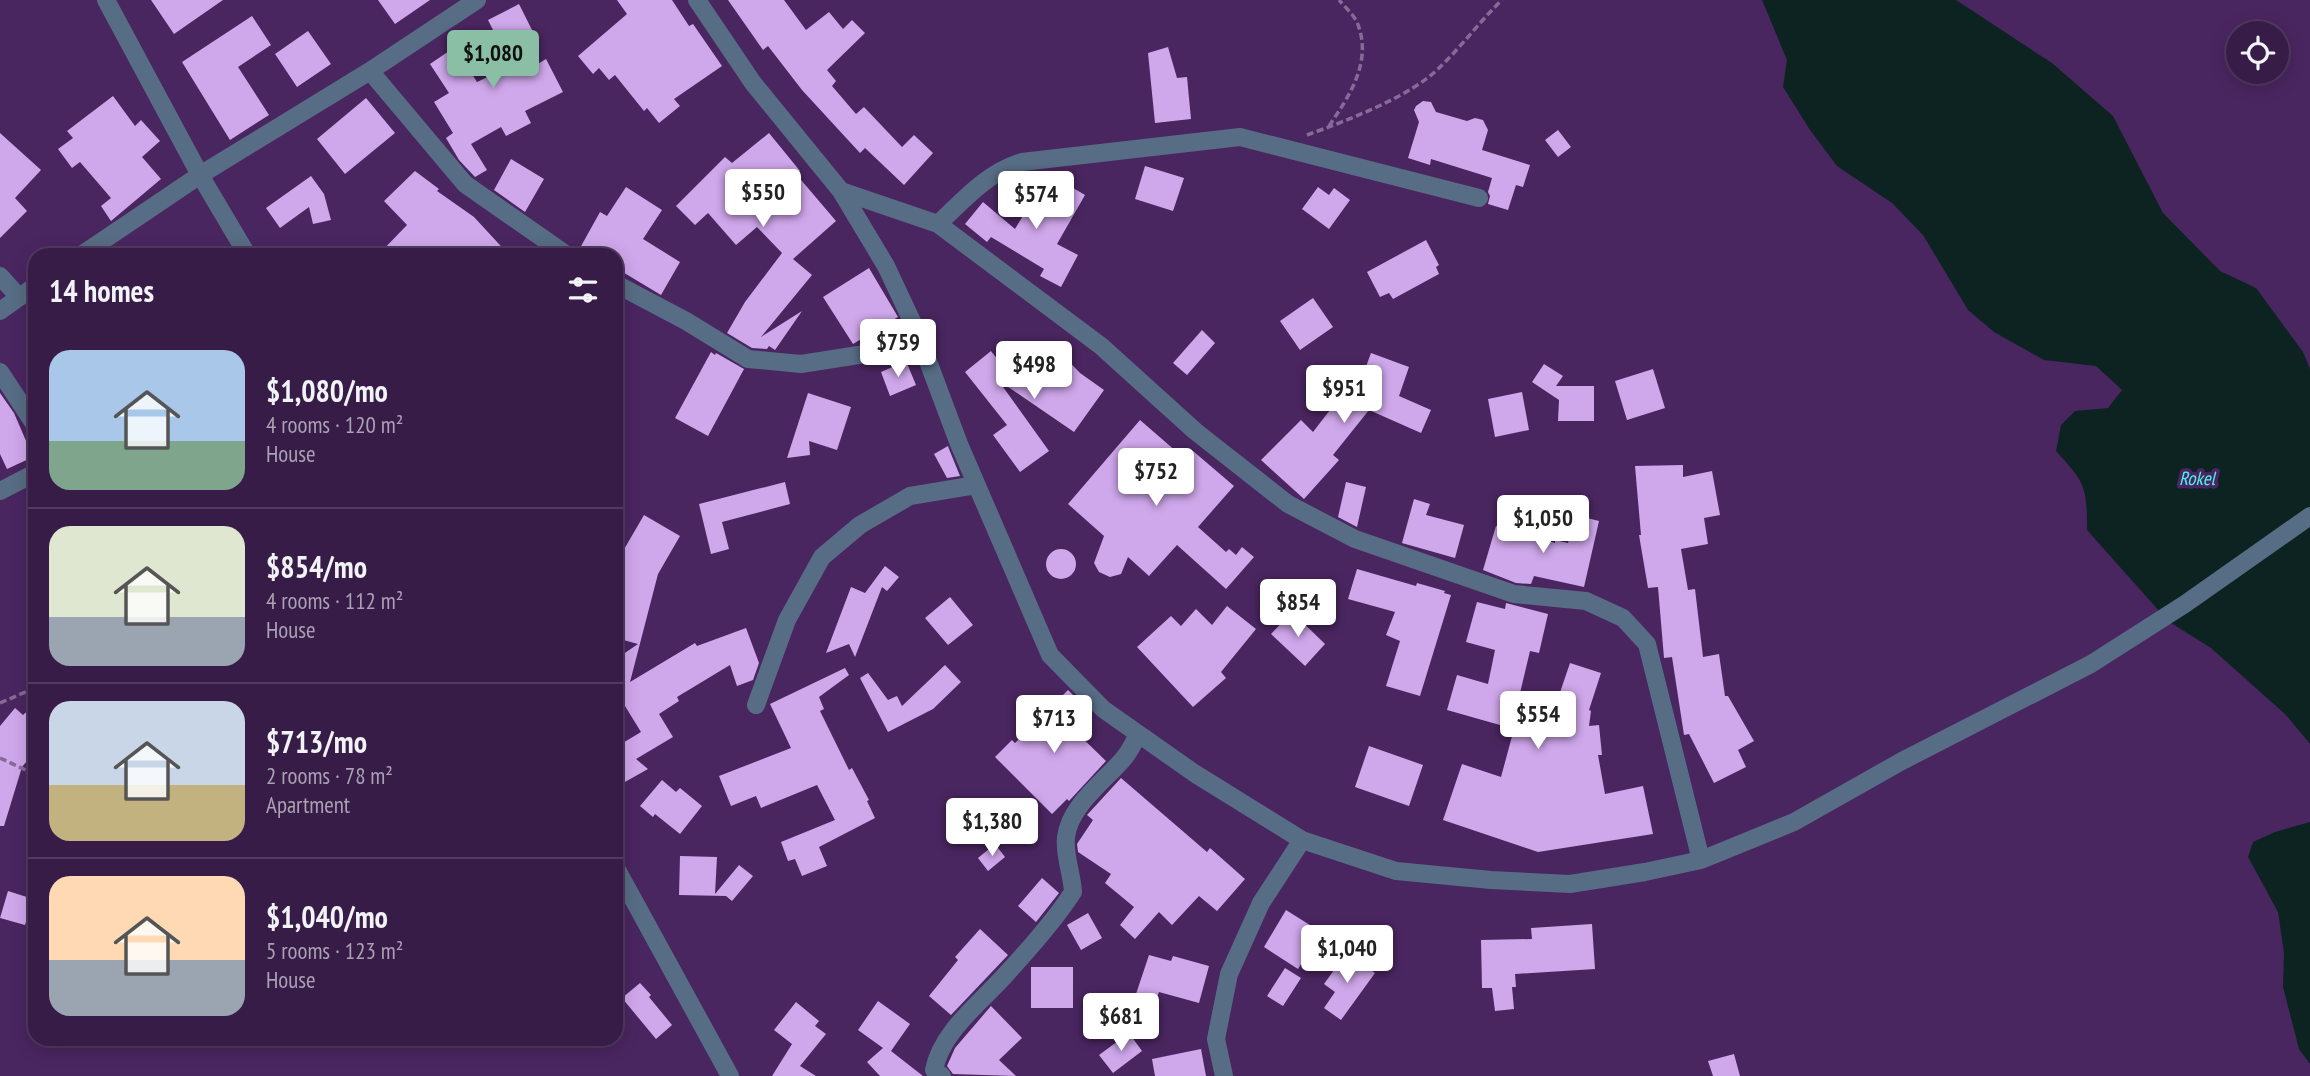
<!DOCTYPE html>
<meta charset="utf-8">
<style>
body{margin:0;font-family:"PT Sans Narrow",sans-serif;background:#432952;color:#f1f3f6;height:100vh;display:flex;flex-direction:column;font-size:26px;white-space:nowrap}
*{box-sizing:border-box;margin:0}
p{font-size:23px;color:#aba1b4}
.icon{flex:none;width:38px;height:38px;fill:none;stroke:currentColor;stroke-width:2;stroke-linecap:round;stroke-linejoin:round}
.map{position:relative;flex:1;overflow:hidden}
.drawer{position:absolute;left:28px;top:248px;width:595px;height:798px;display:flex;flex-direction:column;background:#381c48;border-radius:21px;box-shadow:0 4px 18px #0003,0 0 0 2px #523a60}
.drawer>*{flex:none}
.fabs{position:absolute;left:2226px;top:21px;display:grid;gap:14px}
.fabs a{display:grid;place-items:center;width:63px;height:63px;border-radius:50%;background:#381c48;box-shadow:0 4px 18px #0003,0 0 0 2px #523a60;font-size:35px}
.price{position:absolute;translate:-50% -60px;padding:0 16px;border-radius:7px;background:#fff;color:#222;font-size:23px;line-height:46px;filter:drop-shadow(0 2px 4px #0008)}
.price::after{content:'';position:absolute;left:50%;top:42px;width:21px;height:16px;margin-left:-10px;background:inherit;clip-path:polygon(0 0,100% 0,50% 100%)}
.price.active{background:#8abfa5;color:#111}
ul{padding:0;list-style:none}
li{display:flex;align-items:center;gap:21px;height:175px;padding:0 21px}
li+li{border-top:2px solid #523a60}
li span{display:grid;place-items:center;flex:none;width:196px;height:140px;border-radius:21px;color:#555}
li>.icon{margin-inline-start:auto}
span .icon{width:84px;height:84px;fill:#fffc;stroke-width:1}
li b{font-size:30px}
h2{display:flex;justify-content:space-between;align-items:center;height:84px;padding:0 21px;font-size:30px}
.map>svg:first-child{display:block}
.water{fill:#0d2321}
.building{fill:#cfa7eb}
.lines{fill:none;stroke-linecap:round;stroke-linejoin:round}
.path{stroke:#866a97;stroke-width:3.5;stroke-dasharray:7 3.5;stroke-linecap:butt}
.minor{stroke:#576d85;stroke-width:18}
.labels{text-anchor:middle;stroke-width:7;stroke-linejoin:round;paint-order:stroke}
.water-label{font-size:19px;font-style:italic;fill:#4af4ec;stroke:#4a2660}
</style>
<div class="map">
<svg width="2310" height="1076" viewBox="0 0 2310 1076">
<rect width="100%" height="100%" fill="#4a2660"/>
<path class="water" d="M1762 0H1956L2052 63 2113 116 2163 213 2220 271 2256 288 2303 352 2310 369V744L2286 715 2211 648 2168 621 2087 530C2087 486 2085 483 2056 451L2061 425 2075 411 2108 408 2122 390 2096 366 2044 360 1994 332 1968 310 1923 235 1892 203 1837 166 1810 130 1783 87 1787 60Z
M2310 822V1064L2299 1049 2283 987 2284 953 2278 912 2248 857 2253 842 2275 832Z"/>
<path class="building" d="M151 0H223L174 34Z
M378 0H430L395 24Z
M617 0H672L689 26 693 24 722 66 674 99 680 106 659 123 647 108 644 111 615 75 609 80 599 68 593 74 578 56 627 14Z
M728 0H784L806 30 829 12 843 29 852 20 865 33 827 70 836 81 832 86 856 114 864 107 902 147 914 135 933 153 904 185 865 148 860 153 802 90 768 46 763 50Z
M519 4 533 32 523 39 536 65 546 59 563 92 525 111 531 123 506 136 501 127 471 144 487 170 475 177 459 160 446 138 453 133 434 102 449 93 430 64 455 47 477 82 511 66 488 20Z
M252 16 271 45 238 67 269 115 230 140 182 62Z
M308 31 331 64 297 87 275 54Z
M1168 47 1177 78 1187 77 1191 119 1155 123 1148 53Z
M113 96 135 126 141 120 160 141 142 157 161 179 111 221 101 206 111 198 80 162 72 168 58 149 73 138 67 131Z
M366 98 395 133 345 174 317 139Z
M1423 101 1431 102 1436 112 1467 121 1475 118 1483 120 1488 130 1482 150 1530 165 1523 187 1516 185 1508 210 1488 204 1490 196 1488 192 1492 178 1431 159 1430 165 1408 158 1419 122 1414 110 1416 106Z
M1558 130 1571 147 1558 157 1545 140Z
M0 133 41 170 15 198 27 211 0 238Z
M769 133 800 171 796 174 836 221 793 259 812 275 761 337 802 311 775 350 769 346 767 349 752 348 727 333 745 302 782 253 757 227 736 245 708 213 695 225 676 206 725 157 732 163Z
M511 159 544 179 525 212 494 190Z
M1145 166 1184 178 1173 211 1135 199Z
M415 171 439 189 437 191 474 217 510 256H377L407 225 384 201Z
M311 176 324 194 331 220 313 224 309 207 280 228 266 208Z
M1058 179 1085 195 1057 244 1078 255 1061 287 1040 276 1044 269 991 237 987 242 965 224 983 202 1015 229 1035 196 1045 202Z
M626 187 662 210 643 239 680 262 661 295 616 268V256H593L580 248 600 212 607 216Z
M1318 187 1329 195 1334 188 1350 200 1329 229 1302 209Z
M1426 240 1439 265 1436 267 1439 274 1393 299 1389 293 1380 297 1367 272Z
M869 268 898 317 853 344 823 297Z
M1313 298 1333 327 1300 350 1280 321Z
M1202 330 1215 343 1187 375 1173 363Z
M1056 348 1080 373 1104 390 1074 432 998 380 1049 451 1020 472 993 435 1007 425 965 372 991 351 1018 385Z
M711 352 715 355 716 353 744 369 708 436 675 418Z
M1371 353 1409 367 1399 396 1431 410 1421 433 1369 410 1333 455 1339 460 1304 499 1261 460 1301 420 1313 432 1337 401 1339 402 1359 369 1364 372Z
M906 361 916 385 890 396 881 372Z
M1544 364 1563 376 1556 386H1594V421H1558L1559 400 1532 382Z
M1653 369 1665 408 1627 420 1615 381Z
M1522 392 1529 430 1495 437 1488 399Z
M0 393 14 413 33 457 7 469 0 454Z
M808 393 851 407 837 450 809 441 810 455 787 458Z
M1140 420 1185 459 1193 451 1234 486 1198 527 1226 552 1229 549 1236 555 1242 547 1254 557 1226 589 1177 545 1149 576 1128 557 1121 574 1110 577 1099 572 1094 563 1104 536 1068 504Z
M948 446 949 449 960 476 947 478 934 454Z
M1683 465V477L1712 471 1720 515 1704 518 1708 544 1681 549 1688 590 1695 589 1703 657 1719 654 1725 696H1728L1754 741 1738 750 1746 767 1714 783 1689 734 1684 735 1672 657 1664 658 1658 587 1648 588 1639 535H1641L1635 466Z
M785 482 790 504 722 522 729 549 711 554 699 504Z
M1346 482 1366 487 1357 527 1338 517Z
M1414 499 1430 504 1426 515 1464 525 1455 558 1402 543Z
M644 515 680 536 658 574 630 682 695 643 697 646 746 628 759 663 753 680 737 686 730 665 677 697 679 701 659 714 673 737 636 759 648 769 616 787V747L641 732 625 706 621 715 616 714V659L638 644 616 638V563Z
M1575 515 1599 521 1584 587 1534 576 1531 584 1516 583 1483 570 1496 526 1555 543V540L1568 543Z
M1046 564a15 15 0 1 1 30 0a15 15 0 1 1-30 0Z
M885 566 899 577 887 591 882 587 855 657 849 644 826 653 851 587 865 593Z
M1357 569 1416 586 1417 583 1445 591 1444 593 1451 595 1420 696 1386 686 1400 641 1386 635 1395 612 1348 599Z
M950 597 973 625 948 645 925 618Z
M1477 602 1505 609 1506 603 1548 614 1539 653 1530 651 1516 710 1551 719 1570 663 1601 673 1589 710 1591 711 1589 726 1599 725 1602 755H1598L1605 794 1643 786 1653 834 1538 852 1443 820 1462 764 1501 777 1514 729 1447 710 1457 675 1488 684 1495 650 1466 642Z
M1227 606 1256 629 1221 672 1226 678 1193 707 1137 647 1171 616 1181 626 1196 609 1212 625Z
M1292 612 1325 644 1305 666 1271 634Z
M945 665 961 682 933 709 888 732 860 678 868 673 888 700 897 696 902 706Z
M845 668 849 675 819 697 824 709 820 711 849 770 852 768 869 800 867 801 875 818 819 847 827 866 802 876 795 859 788 861 781 842 835 820 817 785 761 808 756 796 731 806 719 776 791 748 770 704Z
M1068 690 1091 713 1075 731 1106 761 1069 801 1067 799 1052 814 995 757 1012 740 1015 743Z
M35 704V751L22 767 4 826H0V726L15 708 23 715Z
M1369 746 1423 765 1409 806 1355 787Z
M1121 778 1207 852 1210 848 1245 879 1217 911 1199 896 1172 925 1159 912 1135 939 1120 925 1134 907 1105 883 1111 874 1078 852 1077 844 1093 820 1087 815Z
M662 780 676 792 680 788 702 806 680 834 655 814 653 817 640 806Z
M995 844 1005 857 988 871 978 858Z
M680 856 717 857 715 894 739 865 753 876 732 901 726 896 679 895Z
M1042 878 1059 893 1036 922 1018 906Z
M8 891 33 899 25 925 0 918Z
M1286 910 1321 932 1298 969 1264 947Z
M1088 913 1102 938 1081 950 1067 925Z
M1592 924 1595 969 1515 974 1516 987H1512L1514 1009 1495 1011 1492 988H1482L1481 940 1532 939 1531 928Z
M980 929 1008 955 951 1015 929 996 958 960 955 957Z
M1347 952 1375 973 1341 1020 1324 1008 1335 992 1324 984Z
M1149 955 1171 961 1173 956 1209 966 1199 1003 1159 992 1155 1003 1135 997Z
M1031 967H1073V1008H1031Z
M1285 968 1301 978 1283 1006 1267 996Z
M640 983 651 995 649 997 672 1025 656 1039 622 998Z
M878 1001 910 1024 891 1051 923 1076H880L867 1062 883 1048 858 1030Z
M796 1002 819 1021 815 1026 826 1034 800 1066 816 1076H772L792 1044 774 1030Z
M991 1006 1022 1038 999 1060 1016 1076 953 1074 947 1066 955 1048Z
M1129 1033 1142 1051 1113 1073 1099 1055Z
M1201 1049 1206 1076H1155L1152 1059Z
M1734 1054 1740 1076H1713L1708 1061Z"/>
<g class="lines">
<path class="path" d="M1329 126C1350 95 1373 61 1357 22 1353 14 1344 6 1339 0
M1307 135C1346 121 1412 96 1440 67 1462 46 1480 21 1502 0
M0 703 35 688
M0 758 30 772H35"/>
<path class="minor" d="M106 0 200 175 248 256
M697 0 753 83 841 191 886 266 917 332 959 444 1050 655 1103 709 1194 773 1302 840 1396 871 1491 880 1570 884 1645 872 1701 860 1794 822 1902 761 2091 664 2185 604 2310 516
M370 71 465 184 568 256
M841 191 938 224 1101 346 1195 431 1288 504 1355 539 1514 594 1586 601 1623 618 1647 644 1701 860
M938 224C965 199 985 174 1022 162L1240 137 1479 198
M80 256 200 175 370 71 477 0
M0 276 19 297
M616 284 686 321 748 359 801 364 884 351 917 332
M0 311 35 286
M0 372 35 425
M0 491 35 473
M756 705 787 620 822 557 860 525 910 496 976 485
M616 868 730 1076
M942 1076 934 1070C942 1030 982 1002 1008 972 1031 947 1055 920 1073 892 1072 873 1064 856 1066 837 1070 805 1104 782 1124 758 1130 751 1134 742 1138 734
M1224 1076 1216 1039 1229 974 1261 903 1302 840"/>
</g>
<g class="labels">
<g class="water-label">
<text x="2197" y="485">Rokel</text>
</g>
</g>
</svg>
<div class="fabs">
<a><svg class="icon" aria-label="locate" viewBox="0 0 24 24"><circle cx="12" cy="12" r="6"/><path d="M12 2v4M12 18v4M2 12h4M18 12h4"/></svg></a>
</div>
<b class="price active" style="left:493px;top:90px">$1,080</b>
<b class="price" style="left:763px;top:229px">$550</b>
<b class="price" style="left:1036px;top:231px">$574</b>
<b class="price" style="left:898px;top:379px">$759</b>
<b class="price" style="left:1034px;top:401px">$498</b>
<b class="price" style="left:1344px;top:425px">$951</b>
<b class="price" style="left:1156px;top:508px">$752</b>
<b class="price" style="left:1543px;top:555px">$1,050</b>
<b class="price" style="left:1298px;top:639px">$854</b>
<b class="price" style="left:1538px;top:751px">$554</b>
<b class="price" style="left:1054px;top:755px">$713</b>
<b class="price" style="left:992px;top:858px">$1,380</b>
<b class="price" style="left:1347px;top:985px">$1,040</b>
<b class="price" style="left:1121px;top:1053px">$681</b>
<section class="drawer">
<h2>14 homes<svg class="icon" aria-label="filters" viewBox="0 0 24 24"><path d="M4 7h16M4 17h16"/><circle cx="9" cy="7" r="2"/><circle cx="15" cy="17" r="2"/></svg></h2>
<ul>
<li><span style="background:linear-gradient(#a9c7e8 65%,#7fa58c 0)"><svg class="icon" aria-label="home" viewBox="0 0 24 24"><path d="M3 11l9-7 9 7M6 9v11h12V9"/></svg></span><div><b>$1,080/mo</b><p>4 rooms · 120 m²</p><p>House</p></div></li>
<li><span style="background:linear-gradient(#dfe7d0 65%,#9aa5b1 0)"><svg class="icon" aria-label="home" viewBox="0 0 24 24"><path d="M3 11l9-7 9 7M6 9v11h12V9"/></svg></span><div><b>$854/mo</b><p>4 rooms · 112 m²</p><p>House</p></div></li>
<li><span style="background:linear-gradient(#c9d6e8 60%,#c2b280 0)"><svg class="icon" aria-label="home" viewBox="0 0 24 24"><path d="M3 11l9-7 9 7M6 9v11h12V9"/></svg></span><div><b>$713/mo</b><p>2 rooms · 78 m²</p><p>Apartment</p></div></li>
<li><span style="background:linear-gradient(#ffd9b3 60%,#9aa5b1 0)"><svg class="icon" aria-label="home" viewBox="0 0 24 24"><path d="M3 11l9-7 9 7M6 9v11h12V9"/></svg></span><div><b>$1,040/mo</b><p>5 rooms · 123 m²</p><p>House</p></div></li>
</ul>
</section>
</div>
